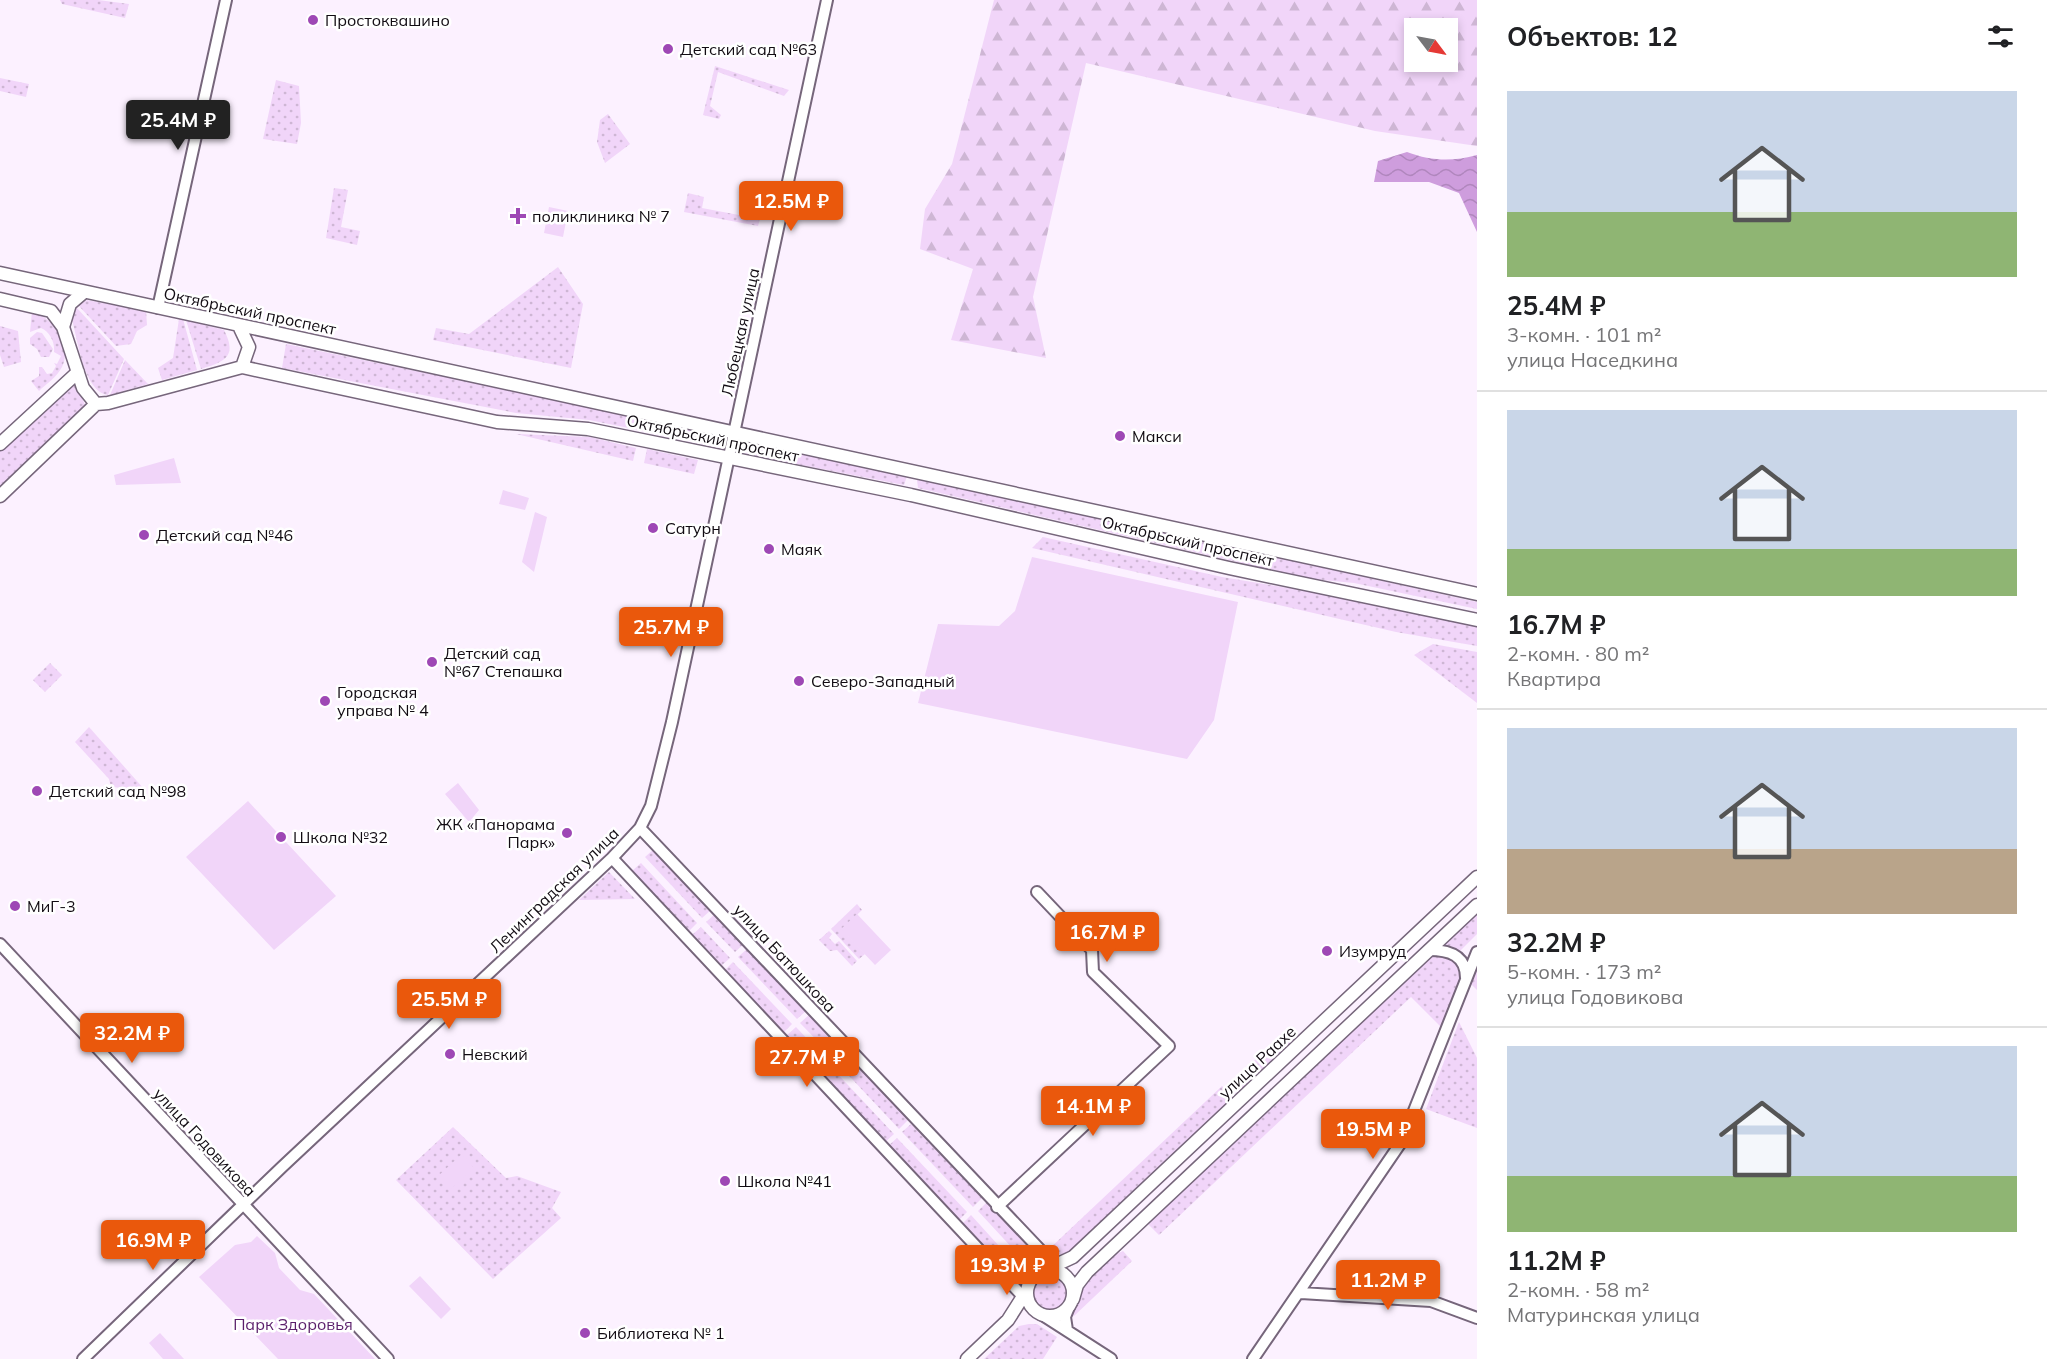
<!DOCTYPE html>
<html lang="ru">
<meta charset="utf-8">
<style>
body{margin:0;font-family:Mulish,sans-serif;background:#f6f6f6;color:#202124;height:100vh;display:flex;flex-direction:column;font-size:22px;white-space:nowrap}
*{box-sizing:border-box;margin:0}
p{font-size:20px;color:#757577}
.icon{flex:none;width:33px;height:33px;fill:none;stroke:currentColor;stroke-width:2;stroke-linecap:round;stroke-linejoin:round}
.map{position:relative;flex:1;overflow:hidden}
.details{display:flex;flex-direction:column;background:#fff;width:570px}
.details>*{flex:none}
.needle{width:39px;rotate:122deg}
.fabs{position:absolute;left:1404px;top:18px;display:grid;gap:12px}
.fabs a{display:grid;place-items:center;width:54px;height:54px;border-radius:0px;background:#fff;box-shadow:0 3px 9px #0003;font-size:30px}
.price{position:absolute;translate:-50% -51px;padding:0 14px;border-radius:6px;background:#ea580c;color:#fff;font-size:20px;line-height:39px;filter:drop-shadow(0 2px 3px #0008)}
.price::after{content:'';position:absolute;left:50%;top:36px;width:18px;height:14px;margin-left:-9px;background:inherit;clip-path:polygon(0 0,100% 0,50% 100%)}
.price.selected{background:#222;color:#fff}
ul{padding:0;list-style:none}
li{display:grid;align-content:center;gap:12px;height:318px;padding:0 30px}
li+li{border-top:2px solid #e0e0e0}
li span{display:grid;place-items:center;height:186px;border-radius:0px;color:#555}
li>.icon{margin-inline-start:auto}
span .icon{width:108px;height:108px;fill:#fffc;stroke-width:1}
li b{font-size:26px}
h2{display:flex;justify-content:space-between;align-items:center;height:72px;padding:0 30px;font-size:26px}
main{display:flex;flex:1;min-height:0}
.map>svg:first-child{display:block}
.grass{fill:url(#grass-dots)}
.forest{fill:url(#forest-firs);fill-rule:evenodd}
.park{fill:#f1d5f9}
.water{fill:url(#water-waves)}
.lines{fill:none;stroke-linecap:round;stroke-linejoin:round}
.minor-casing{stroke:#76667b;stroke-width:14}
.major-casing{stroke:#76667b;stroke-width:15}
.minor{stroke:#fff;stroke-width:10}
.major{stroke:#fff;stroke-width:12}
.poi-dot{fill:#9e48b5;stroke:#fff;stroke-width:2}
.labels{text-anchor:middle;stroke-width:5;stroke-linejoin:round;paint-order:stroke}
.poi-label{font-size:16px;fill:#110b12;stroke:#fff;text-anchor:start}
.street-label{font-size:16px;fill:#110b12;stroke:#fff}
.park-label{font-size:16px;fill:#5a1e6a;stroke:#fff}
</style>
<main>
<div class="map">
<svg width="1477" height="1359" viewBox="0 0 1477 1359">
<defs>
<pattern id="grass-dots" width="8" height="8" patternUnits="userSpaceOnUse" patternTransform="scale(1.5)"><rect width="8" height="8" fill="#f1d5f9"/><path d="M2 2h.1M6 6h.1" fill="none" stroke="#ceb6d4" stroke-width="1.8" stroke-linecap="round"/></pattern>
<pattern id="forest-firs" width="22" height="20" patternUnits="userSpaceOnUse" patternTransform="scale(1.5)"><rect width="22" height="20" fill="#f1d5f9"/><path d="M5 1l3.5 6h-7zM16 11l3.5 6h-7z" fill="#ceb6d4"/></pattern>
<pattern id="water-waves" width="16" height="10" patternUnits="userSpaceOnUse" patternTransform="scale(1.5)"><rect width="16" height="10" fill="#ce9ddd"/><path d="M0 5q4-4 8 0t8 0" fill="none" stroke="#b086bd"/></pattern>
</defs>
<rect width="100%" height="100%" fill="#fcf1ff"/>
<path class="grass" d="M60 0H98L129 4 125 18 62 4Z
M715 66 789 90 784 96 718 72 710 106 721 115 719 119 703 115Z
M0 78 29 84 26 97 0 91Z
M276 80 299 86 301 123 297 144 263 139Z
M608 114 630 144 605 163 597 142 600 120Z
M334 188 348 190 341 227 360 231 357 245 326 238Z
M688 193 704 197 702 208 760 219 758 226 684 212Z
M558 267 583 304 571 368 433 340 436 328 469 334Z
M87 300 146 311 147 325 137 331 131 344 116 346 78 305Z
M76 307 124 359 108 395C83 391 78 339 71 316Z
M32 311C53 318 73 344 62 367 57 377 46 384 39 391L31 381 39 376V367H42L47 374 52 373 56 366 54 363 57 364 61 356 54 352C55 342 50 332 41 328L30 332Z
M179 319H183L197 370 162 380 158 368 173 358Z
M186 320 224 330C238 357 224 362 201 369Z
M0 326 18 331 21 362 4 367 0 355Z
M37 332 42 333 53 349 49 357H41L37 349 30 344V338Z
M286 344 700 430 698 442 589 420 516 413 282 368Z
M125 360 148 384 110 395Z
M75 381 85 405 0 486V451Z
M516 434 590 437 636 448 633 461Z
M758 445 907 476 904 485 756 456Z
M647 449 698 460 694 474 644 463Z
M920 478 1477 602V609L1354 583 1312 579 918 488 917 480Z
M1043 537 1222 577 1380 603 1477 624V646L1396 632 1032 548Z
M1433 644 1477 652V703L1414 655Z
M50 663 62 675 45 692 33 680Z
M89 727 144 789 111 787 109 779 75 742Z
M654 849 711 910 702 918 645 857Z
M641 863 697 923 688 932 632 871Z
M609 872 635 899 579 900Z
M857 904 862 910 842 929 865 954 859 959 831 929Z
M1477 905V934L1456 955 1466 970 1477 952V990L1467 980 1446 1032 1411 997 1159 1235 1148 1224 1161 1202Z
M715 914 744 944 735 952 706 922Z
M701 927 730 958 721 966 692 935Z
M829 931 832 934 829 938 835 944 839 941 857 961 852 966 837 950 830 951 819 940Z
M747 949 806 1011 797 1019 738 957Z
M733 962 792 1024 783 1033 724 971Z
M810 1014 844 1050 835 1059 800 1023Z
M1459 1022 1477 1058V1128L1426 1109Z
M1291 1026 1297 1046 1247 1093 1235 1079Z
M796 1027 831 1064 821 1073 786 1036Z
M846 1054 908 1120 899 1129 837 1063Z
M832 1068 894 1134 884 1143 822 1077Z
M1222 1086 1237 1103 1075 1258 1047 1251Z
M911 1124 982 1198 973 1207 902 1132Z
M453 1127 506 1178 517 1176 561 1192 552 1208 561 1218 493 1279 396 1180Z
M897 1138 967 1212 958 1221 887 1147Z
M987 1202 1035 1255 1026 1263 978 1211Z
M971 1215 1019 1268 1010 1276 962 1224Z
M1123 1251 1132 1261 1074 1316 1066 1310 1096 1263Z
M1033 1293a17 17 0 1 1 34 0a17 17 0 1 1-34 0Z
M1029 1324H1037L1057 1337 1043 1359H984L1019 1326Z"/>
<path class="forest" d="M994 0H1477V146L1375 131 1086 63 1033 297 1046 358 951 340 973 269 920 249 925 209 952 164ZM1414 28H1448V62H1414Z"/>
<path class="park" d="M549 207 568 211 563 237 544 233Z
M174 458 181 483 116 485 114 475Z
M503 490 529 498 525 510 499 504Z
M535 512 547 517 534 572 522 562Z
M1032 557 1238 602 1214 720 1187 759 918 703 938 624 999 626 1015 611Z
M458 783 479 810 469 822 445 794Z
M248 801 336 896 274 950 186 857Z
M857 914 891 950 875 965 841 929Z
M462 1154 474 1168 450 1190 437 1177Z
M257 1236 275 1253 279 1268 300 1290 314 1294 375 1359H278L199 1277 235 1245 251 1242Z
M420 1276 451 1309 441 1319 409 1286Z
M160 1333 184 1359H163L149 1343Z"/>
<path class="water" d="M1407 152C1431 161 1452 162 1477 155V232L1459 193 1429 182H1374L1378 161Z"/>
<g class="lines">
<defs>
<path id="minor" d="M158 308 226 0
M640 828 1065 1276
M612 858 1031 1305
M0 944 388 1359
M1429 950C1449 950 1466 955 1466 978
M997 1207 1169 1046 1093 972 1092 950 1037 892
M1301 1293 1431 1301 1477 1318
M1041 1314 1111 1359
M1067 1330 1065 1317 1069 1307
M83 1359 282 1167 612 858 640 828 651 806 672 722 827 0
M1253 1359 1402 1141 1477 952"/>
<path id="major" d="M0 273 1477 594
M0 299 51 311 63 327 83 388 96 404 108 403 242 367 497 422 588 429 911 495 1229 568 1477 620
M239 326 249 347 242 367
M63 327 70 304 84 292
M0 444 78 372
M0 496 96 404
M1027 1293a23 23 0 1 1 46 0a23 23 0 1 1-46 0Z
M1043 1271 1073 1257 1477 877
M1073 1299 1077 1285 1087 1272 1477 905
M967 1359 1008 1320 1027 1290"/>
</defs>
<use href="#minor" class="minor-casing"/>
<use href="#major" class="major-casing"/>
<use href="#minor" class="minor"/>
<use href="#major" class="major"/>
</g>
<g class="poi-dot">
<circle cx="313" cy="20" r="6"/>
<circle cx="668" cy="49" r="6"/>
<path d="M515 207h6v6h6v6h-6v6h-6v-6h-6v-6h6z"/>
<circle cx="1120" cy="436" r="6"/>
<circle cx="653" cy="528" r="6"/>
<circle cx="144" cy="535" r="6"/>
<circle cx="769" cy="549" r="6"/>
<circle cx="432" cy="662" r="6"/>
<circle cx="799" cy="681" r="6"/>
<circle cx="325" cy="701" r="6"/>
<circle cx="37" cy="791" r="6"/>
<circle cx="567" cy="833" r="6"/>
<circle cx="281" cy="837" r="6"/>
<circle cx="15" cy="906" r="6"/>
<circle cx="1327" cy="951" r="6"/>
<circle cx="450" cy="1054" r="6"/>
<circle cx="725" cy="1181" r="6"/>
<circle cx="585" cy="1333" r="6"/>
</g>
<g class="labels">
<g class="poi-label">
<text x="325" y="26">Простоквашино</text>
<text x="680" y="55">Детский сад №63</text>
<text x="532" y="222">поликлиника № 7</text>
<text x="1132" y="442">Макси</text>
<text x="665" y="534">Сатурн</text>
<text x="156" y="541">Детский сад №46</text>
<text x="781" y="555">Маяк</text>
<text x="444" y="659">Детский сад<tspan x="444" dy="18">№67 Степашка</tspan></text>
<text x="811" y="687">Северо-Западный</text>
<text x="337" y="698">Городская<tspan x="337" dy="18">управа № 4</tspan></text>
<text x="49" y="797">Детский сад №98</text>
<text x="555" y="830" text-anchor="end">ЖК «Панорама<tspan x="555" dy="18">Парк»</tspan></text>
<text x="293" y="843">Школа №32</text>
<text x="27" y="912">МиГ-3</text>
<text x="1339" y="957">Изумруд</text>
<text x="462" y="1060">Невский</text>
<text x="737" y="1187">Школа №41</text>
<text x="597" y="1339">Библиотека № 1</text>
</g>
<g class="street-label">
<text transform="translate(250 311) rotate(12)" y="6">Октябрьский проспект</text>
<text transform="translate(740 332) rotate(-78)" y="6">Любецкая улица</text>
<text transform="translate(713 438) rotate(12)" y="6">Октябрьский проспект</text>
<text transform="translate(1188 541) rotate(13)" y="6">Октябрьский проспект</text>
<text transform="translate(554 890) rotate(-44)" y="6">Ленинградская улица</text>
<text transform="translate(785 958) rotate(47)" y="6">улица Батюшкова</text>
<text transform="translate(1257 1062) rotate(-43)" y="6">улица Раахе</text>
<text transform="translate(205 1142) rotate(47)" y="6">улица Годовикова</text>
</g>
<g class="park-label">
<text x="293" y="1330">Парк Здоровья</text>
</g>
</g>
</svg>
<div class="fabs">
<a><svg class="needle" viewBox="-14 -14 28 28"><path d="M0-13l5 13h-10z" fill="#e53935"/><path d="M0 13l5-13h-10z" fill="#757577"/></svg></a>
</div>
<b class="price selected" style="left:178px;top:151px">25.4M ₽</b>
<b class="price" style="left:791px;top:232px">12.5M ₽</b>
<b class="price" style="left:671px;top:658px">25.7M ₽</b>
<b class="price" style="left:1107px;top:963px">16.7M ₽</b>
<b class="price" style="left:449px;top:1030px">25.5M ₽</b>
<b class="price" style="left:132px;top:1064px">32.2M ₽</b>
<b class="price" style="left:807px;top:1088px">27.7M ₽</b>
<b class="price" style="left:1093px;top:1137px">14.1M ₽</b>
<b class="price" style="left:1373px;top:1160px">19.5M ₽</b>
<b class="price" style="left:153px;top:1271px">16.9M ₽</b>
<b class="price" style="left:1007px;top:1296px">19.3M ₽</b>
<b class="price" style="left:1388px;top:1311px">11.2M ₽</b>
</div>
<section class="details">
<h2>Объектов: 12<svg class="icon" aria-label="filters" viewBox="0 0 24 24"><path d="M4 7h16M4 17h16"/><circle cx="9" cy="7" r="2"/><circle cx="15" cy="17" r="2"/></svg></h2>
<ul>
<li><span style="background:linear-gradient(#c9d6e8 65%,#8fb573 0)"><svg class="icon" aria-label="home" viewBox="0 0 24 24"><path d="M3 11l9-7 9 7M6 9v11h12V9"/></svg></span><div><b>25.4M ₽</b><p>3-комн. · 101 m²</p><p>улица Наседкина</p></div></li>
<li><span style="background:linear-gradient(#c9d6e8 75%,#8fb573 0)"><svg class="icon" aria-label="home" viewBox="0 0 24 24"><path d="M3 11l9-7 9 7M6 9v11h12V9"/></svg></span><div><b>16.7M ₽</b><p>2-комн. · 80 m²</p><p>Квартира</p></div></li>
<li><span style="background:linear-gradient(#c9d6e8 65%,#b9a48a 0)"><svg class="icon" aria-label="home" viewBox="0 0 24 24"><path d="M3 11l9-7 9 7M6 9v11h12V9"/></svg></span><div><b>32.2M ₽</b><p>5-комн. · 173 m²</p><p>улица Годовикова</p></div></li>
<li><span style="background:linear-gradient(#c9d6e8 70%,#8fb573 0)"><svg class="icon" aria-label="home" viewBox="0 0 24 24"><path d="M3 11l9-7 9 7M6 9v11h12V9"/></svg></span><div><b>11.2M ₽</b><p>2-комн. · 58 m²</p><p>Матуринская улица</p></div></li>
</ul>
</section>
</main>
